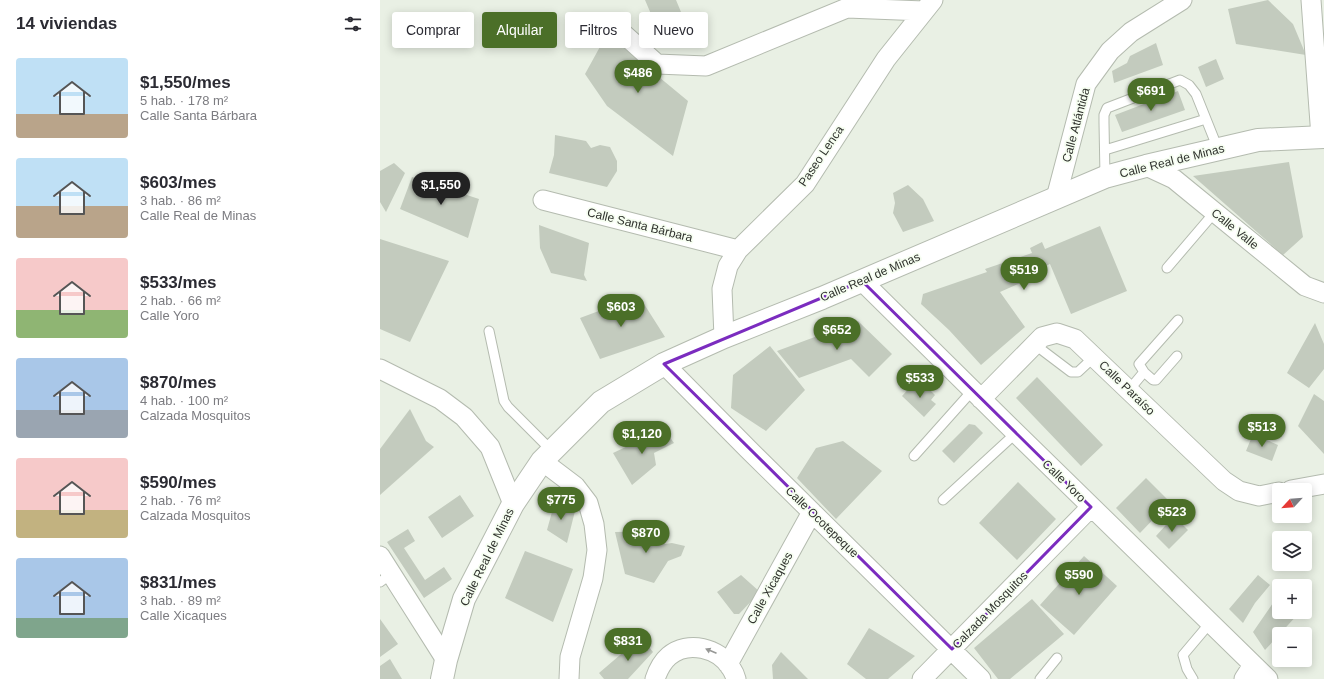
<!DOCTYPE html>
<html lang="es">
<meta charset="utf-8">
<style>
body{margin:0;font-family:Arial,sans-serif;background:#f2f2f3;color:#2b2b33;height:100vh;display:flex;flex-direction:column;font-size:15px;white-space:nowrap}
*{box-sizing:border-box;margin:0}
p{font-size:13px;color:#7c7c81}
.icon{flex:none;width:22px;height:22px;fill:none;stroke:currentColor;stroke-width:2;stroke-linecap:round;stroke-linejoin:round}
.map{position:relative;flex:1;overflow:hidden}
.side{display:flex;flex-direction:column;background:#fff;width:380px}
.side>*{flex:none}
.guide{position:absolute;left:12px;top:12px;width:380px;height:36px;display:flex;gap:8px}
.needle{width:26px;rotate:244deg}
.tools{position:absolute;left:892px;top:483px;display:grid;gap:8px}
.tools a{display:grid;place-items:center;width:40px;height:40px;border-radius:4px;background:#fff;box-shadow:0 2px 10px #0003;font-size:20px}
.price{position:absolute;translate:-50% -34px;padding:0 9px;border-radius:14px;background:#4b6f28;color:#fff;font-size:13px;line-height:26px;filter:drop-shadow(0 1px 2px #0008)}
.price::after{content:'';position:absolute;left:50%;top:24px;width:12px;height:9px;margin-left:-6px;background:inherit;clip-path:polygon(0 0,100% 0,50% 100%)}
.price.on{background:#222;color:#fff}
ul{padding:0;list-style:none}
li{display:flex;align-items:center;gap:12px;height:100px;padding:0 16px}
li span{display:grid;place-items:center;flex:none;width:112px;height:80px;border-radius:4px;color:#555}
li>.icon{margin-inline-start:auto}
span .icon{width:48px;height:48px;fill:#fffc;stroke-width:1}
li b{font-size:17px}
h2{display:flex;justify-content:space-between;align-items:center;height:48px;padding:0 16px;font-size:17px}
.tag{padding:0 14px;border-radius:4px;background:#fff;box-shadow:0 2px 10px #0003;font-size:14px;line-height:36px}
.tag.on{background:#4b6f28;color:#fff}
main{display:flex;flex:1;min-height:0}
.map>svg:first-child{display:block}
.building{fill:#c3cbbe}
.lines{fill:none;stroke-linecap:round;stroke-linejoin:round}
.service-casing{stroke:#b4bbaf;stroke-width:11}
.minor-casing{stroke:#b4bbaf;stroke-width:21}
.tertiary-casing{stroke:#b4bbaf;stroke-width:24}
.service{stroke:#fff;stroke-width:9}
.minor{stroke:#fff;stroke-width:19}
.tertiary{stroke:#fff;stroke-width:22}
.oneway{fill:#979896}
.marked{fill:none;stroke:#7b2cbf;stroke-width:3;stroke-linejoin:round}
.labels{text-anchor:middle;stroke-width:3.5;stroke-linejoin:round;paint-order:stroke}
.street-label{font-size:12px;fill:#2f322d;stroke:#f6fef1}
</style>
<main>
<section class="side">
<h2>14 viviendas<svg class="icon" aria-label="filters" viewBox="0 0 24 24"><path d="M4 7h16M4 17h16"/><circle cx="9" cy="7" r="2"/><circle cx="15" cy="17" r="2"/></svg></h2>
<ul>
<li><span style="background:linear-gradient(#bfe0f5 70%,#b9a48a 0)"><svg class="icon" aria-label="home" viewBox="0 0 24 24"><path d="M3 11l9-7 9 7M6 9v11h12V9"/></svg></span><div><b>$1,550/mes</b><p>5 hab. · 178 m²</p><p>Calle Santa Bárbara</p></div></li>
<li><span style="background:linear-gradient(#bfe0f5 60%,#b9a48a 0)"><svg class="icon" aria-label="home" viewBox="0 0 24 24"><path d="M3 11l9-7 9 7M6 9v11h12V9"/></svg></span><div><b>$603/mes</b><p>3 hab. · 86 m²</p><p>Calle Real de Minas</p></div></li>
<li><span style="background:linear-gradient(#f6c9c9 65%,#8fb573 0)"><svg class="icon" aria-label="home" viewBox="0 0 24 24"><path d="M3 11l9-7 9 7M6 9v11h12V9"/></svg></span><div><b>$533/mes</b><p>2 hab. · 66 m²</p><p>Calle Yoro</p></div></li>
<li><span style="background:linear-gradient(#a9c7e8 65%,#9aa5b1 0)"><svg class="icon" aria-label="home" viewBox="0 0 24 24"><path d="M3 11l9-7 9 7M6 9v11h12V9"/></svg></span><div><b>$870/mes</b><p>4 hab. · 100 m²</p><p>Calzada Mosquitos</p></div></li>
<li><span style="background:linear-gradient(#f6c9c9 65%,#c2b280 0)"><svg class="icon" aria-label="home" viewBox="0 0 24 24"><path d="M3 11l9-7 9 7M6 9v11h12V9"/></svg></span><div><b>$590/mes</b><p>2 hab. · 76 m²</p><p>Calzada Mosquitos</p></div></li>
<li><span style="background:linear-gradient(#a9c7e8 75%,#7fa58c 0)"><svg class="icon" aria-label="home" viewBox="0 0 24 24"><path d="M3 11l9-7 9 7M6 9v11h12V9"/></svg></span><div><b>$831/mes</b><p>3 hab. · 89 m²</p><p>Calle Xicaques</p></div></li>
</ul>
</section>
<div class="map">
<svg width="944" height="679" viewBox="0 0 944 679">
<rect width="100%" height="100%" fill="#e9f0e4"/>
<path class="building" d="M265 0H296L306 24 280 35Z
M888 0 913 24 926 55 856 44 848 9Z
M227 34 308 101 293 156 227 106 205 74Z
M776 43 783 65 734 83 732 71 747 63 750 56Z
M836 59 844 79 826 87 818 67Z
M798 91 805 110 742 132 735 115Z
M175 135 206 141 211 148 220 145 230 147 237 161V171L227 187 169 173 174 155Z
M909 162 923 237 903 255 813 176Z
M14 163 25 173 6 212 0 202V171Z
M32 177 99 199 88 238 20 209Z
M528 185 543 199 554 221 523 232 513 213 515 203 513 193Z
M159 225 209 243 204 275 207 281 171 273 160 248Z
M720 226 747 291 691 314 670 264 659 269 661 274 620 292 645 327 601 365 569 330 541 304 543 294 607 272 605 269 652 253 650 248 662 242 665 249Z
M0 239 69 261 30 342 0 329Z
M259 296 285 337 220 359 200 318Z
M478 321 512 354 489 377 471 359 419 378 397 351Z
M935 323 944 344V369L929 388 907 373Z
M390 346 425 390 386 431 351 408 353 375Z
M657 377 723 445 701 466 636 398Z
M534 383 542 390 546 386 555 395 551 400 556 404 544 417 522 396Z
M934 394 944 401V454L918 426Z
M30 409 46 441 54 447 0 495V449Z
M589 424 595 425 603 433 574 463 562 451Z
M284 429 294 443 274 453 276 465 252 485 233 453Z
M873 434 898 445 892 461 866 451Z
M463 441 502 471 456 519 417 478 436 448Z
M766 478 790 502 760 533 736 508Z
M638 482 676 519 637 560 599 523Z
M80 495 94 516 62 538 48 517Z
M175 501 195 511 187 543 167 530Z
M794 516 808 530 789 549 776 536Z
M28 529 35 541 24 548 45 580 64 567 72 579 44 598 7 542Z
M281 531 285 544 292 543 305 546 301 556 288 561 274 583 245 574 235 532Z
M145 551 193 569 173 622 125 598Z
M704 556 737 586 694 635 660 605Z
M361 575 380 592 359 614H354L337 592Z
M878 575 890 585 875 603 863 623 849 609Z
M899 590V612H920L885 650 873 632 893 603Z
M652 599 684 634 630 679H618L594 648Z
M0 619 18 644 0 657Z
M489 628 535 656 508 679H486L467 664Z
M261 637 273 652 248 679H224L219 673Z
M401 652 428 679H393L392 665Z
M10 659 22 679H0V666Z"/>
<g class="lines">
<defs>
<path id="service" d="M725 150 826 119
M725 177 724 123V115L727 108 800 80 809 85 816 94 838 149
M787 268 834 213
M109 331 124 401 128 407 172 451
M654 344 691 372H698L714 357
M764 372 773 380H776L797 356
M749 390 764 372 759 364 798 320
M534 456 592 391
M563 500 636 433
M0 582 11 574
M660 679 677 658
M813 679 807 669 803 655 830 623"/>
<path id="minor" d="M931 0 941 137
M238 29 277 64 326 66 467 8 544 11
M766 166 794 179 925 286 944 293
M676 198 706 84 730 51 751 32 802 0
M163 200 358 250
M482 281 636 433 888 679
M344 337 342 289 348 266 358 250 425 184 506 59 553 0
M284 364 368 449 601 679
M0 369 60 399 84 417 110 447 133 504
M601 399 662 337 677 333 695 339 844 481 859 491 879 496 899 492
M162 461 195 486 208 503 214 524 217 550 213 578 190 657 189 679
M911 490 944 484
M0 556 66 660
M348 664 432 512
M275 679C278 670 282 662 289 656 308 640 339 648 351 668 353 671 355 675 356 679
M542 679 711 507
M864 679 873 665"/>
<path id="tertiary" d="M62 679 66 660 84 599 133 504 162 461 221 402 284 364 344 337 442 298 725 177 766 166 878 140 944 137"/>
</defs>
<use href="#service" class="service-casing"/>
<use href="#minor" class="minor-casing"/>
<use href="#tertiary" class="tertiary-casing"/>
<use href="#service" class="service"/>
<use href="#minor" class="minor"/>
<use href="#tertiary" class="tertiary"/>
</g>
<defs><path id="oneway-solid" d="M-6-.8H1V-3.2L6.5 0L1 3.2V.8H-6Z"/></defs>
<use class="oneway" href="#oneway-solid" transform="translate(331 651) rotate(-157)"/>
<path class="marked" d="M482 281 711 507 572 649 284 364Z"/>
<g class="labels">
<g class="street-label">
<text transform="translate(696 125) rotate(-75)" y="4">Calle Atlántida</text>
<text transform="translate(441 156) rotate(-56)" y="4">Paseo Lenca</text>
<text transform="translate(792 161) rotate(-14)" y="4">Calle Real de Minas</text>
<text transform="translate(260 225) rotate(14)" y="4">Calle Santa Bárbara</text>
<text transform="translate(855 229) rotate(39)" y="4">Calle Valle</text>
<text transform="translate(490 277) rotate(-23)" y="4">Calle Real de Minas</text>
<text transform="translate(747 388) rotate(44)" y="4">Calle Paraíso</text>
<text transform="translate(684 481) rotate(44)" y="4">Calle Yoro</text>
<text transform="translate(442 522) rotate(44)" y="4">Calle Ocotepeque</text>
<text transform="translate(107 557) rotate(-64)" y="4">Calle Real de Minas</text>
<text transform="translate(390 588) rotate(-61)" y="4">Calle Xicaques</text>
<text transform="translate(610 610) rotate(-46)" y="4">Calzada Mosquitos</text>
</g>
</g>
</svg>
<div class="tools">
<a><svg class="needle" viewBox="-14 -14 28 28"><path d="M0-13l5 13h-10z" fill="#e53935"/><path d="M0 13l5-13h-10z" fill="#7c7c81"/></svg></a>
<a><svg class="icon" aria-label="layers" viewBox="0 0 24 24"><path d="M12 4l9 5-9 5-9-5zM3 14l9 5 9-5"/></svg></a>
<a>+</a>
<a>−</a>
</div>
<b class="price" style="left:258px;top:94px">$486</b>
<b class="price" style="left:771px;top:112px">$691</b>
<b class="price on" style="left:61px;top:206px">$1,550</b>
<b class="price" style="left:644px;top:291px">$519</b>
<b class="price" style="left:241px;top:328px">$603</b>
<b class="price" style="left:457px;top:351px">$652</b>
<b class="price" style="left:540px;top:399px">$533</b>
<b class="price" style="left:882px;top:448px">$513</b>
<b class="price" style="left:262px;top:455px">$1,120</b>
<b class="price" style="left:181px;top:521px">$775</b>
<b class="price" style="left:792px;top:533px">$523</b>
<b class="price" style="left:266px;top:554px">$870</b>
<b class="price" style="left:699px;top:596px">$590</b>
<b class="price" style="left:248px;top:662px">$831</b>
<div class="guide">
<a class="tag">Comprar</a>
<a class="tag on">Alquilar</a>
<a class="tag">Filtros</a>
<a class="tag">Nuevo</a>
</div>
</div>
</main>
